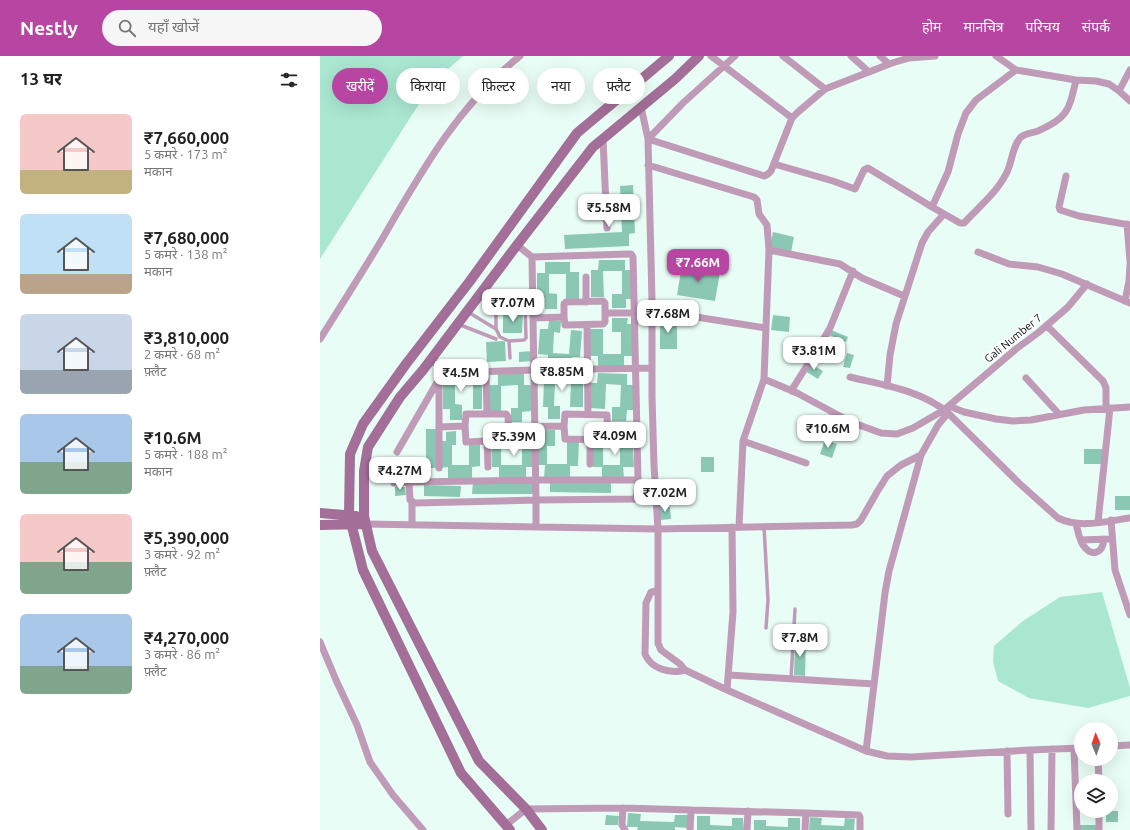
<!DOCTYPE html>
<html lang="hi">
<meta charset="utf-8">
<style>
body{margin:0;font-family:Ubuntu,"Noto Sans Devanagari",sans-serif;background:#f6f6f6;color:#222;height:100vh;display:flex;flex-direction:column;font-size:15px;white-space:nowrap}
*{box-sizing:border-box;margin:0}
p{font-size:13px;color:#767676}
.icon{flex:none;width:22px;height:22px;fill:none;stroke:currentColor;stroke-width:2;stroke-linecap:round;stroke-linejoin:round}
.map{position:relative;flex:1;overflow:hidden}
.side{display:flex;flex-direction:column;background:#fff;width:320px}
.side>*{flex:none}
.top-card{position:absolute;left:12px;top:12px;width:380px;height:36px;display:flex;gap:8px}
.needle{width:26px;rotate:358deg}
.buttons{position:absolute;left:754px;top:666px;display:grid;gap:8px}
.buttons a{display:grid;place-items:center;width:44px;height:44px;border-radius:50%;background:#fff;box-shadow:0 4px 16px #0002;font-size:20px}
.price{position:absolute;translate:-50% -34px;padding:0 9px;border-radius:8px;background:#fff;color:#222;font-size:13px;line-height:26px;filter:drop-shadow(0 1px 2px #0008)}
.price::after{content:'';position:absolute;left:50%;top:24px;width:12px;height:9px;margin-left:-6px;background:inherit;clip-path:polygon(0 0,100% 0,50% 100%)}
.price.on{background:#b646a2;color:#fff}
ul{padding:0;list-style:none}
li{display:flex;align-items:center;gap:12px;height:100px;padding:0 20px}
li span{display:grid;place-items:center;flex:none;width:112px;height:80px;border-radius:6px;color:#555}
li>.icon{margin-inline-start:auto}
span .icon{width:48px;height:48px;fill:#fffc;stroke-width:1}
li b{font-size:17px}
h2{display:flex;justify-content:space-between;align-items:center;height:48px;padding:0 20px;font-size:17px}
.pill{padding:0 14px;border-radius:18px;background:#fff;box-shadow:0 4px 16px #0002;font-size:14px;line-height:36px}
.pill.on{background:#b646a2;color:#fff}
header{display:flex;align-items:center;gap:24px;box-sizing:border-box;height:56px;padding:0 20px;background:#b646a2;color:#fff}
header strong{font-size:19px}
nav{display:flex;gap:22px;margin-inline-start:auto;font-size:14px}
.search{width:280px;height:36px;background:#f6f6f6;display:flex;align-items:center;gap:10px;box-sizing:border-box;padding:0 14px;border-radius:22px;color:#767676;font-size:15px}
main{display:flex;flex:1;min-height:0}
.map>svg:first-child{display:block}
.water{fill:#a9e7d1}
.building{fill:#8bc8b3}
.lines{fill:none;stroke-linecap:round;stroke-linejoin:round}
.lane{stroke:#c09bb7;stroke-width:3.5}
.street{stroke:#c09bb7;stroke-width:7}
.secondary{stroke:#a36e97;stroke-width:10}
.labels{text-anchor:middle;stroke-width:4;stroke-linejoin:round;paint-order:stroke}
.street-label{font-size:11px;fill:#080e0c;stroke:#fff}
</style>
<header>
<strong>Nestly</strong>
<div class="search"><svg class="icon" aria-label="search" viewBox="0 0 24 24"><circle cx="10" cy="10" r="6"/><path d="M15 15l6 6"/></svg>यहाँ खोजें</div>
<nav><a>होम</a><a>मानचित्र</a><a>परिचय</a><a>संपर्क</a></nav>
</header>
<main>
<section class="side">
<h2>13 घर<svg class="icon" aria-label="filters" viewBox="0 0 24 24"><path d="M4 7h16M4 17h16"/><circle cx="9" cy="7" r="2"/><circle cx="15" cy="17" r="2"/></svg></h2>
<ul>
<li><span style="background:linear-gradient(#f6c9c9 70%,#c2b280 0)"><svg class="icon" aria-label="home" viewBox="0 0 24 24"><path d="M3 11l9-7 9 7M6 9v11h12V9"/></svg></span><div><b>₹7,660,000</b><p>5 कमरे · 173 m²</p><p>मकान</p></div></li>
<li><span style="background:linear-gradient(#bfe0f5 75%,#b9a48a 0)"><svg class="icon" aria-label="home" viewBox="0 0 24 24"><path d="M3 11l9-7 9 7M6 9v11h12V9"/></svg></span><div><b>₹7,680,000</b><p>5 कमरे · 138 m²</p><p>मकान</p></div></li>
<li><span style="background:linear-gradient(#c9d6e8 70%,#9aa5b1 0)"><svg class="icon" aria-label="home" viewBox="0 0 24 24"><path d="M3 11l9-7 9 7M6 9v11h12V9"/></svg></span><div><b>₹3,810,000</b><p>2 कमरे · 68 m²</p><p>फ़्लैट</p></div></li>
<li><span style="background:linear-gradient(#a9c7e8 60%,#7fa58c 0)"><svg class="icon" aria-label="home" viewBox="0 0 24 24"><path d="M3 11l9-7 9 7M6 9v11h12V9"/></svg></span><div><b>₹10.6M</b><p>5 कमरे · 188 m²</p><p>मकान</p></div></li>
<li><span style="background:linear-gradient(#f6c9c9 60%,#7fa58c 0)"><svg class="icon" aria-label="home" viewBox="0 0 24 24"><path d="M3 11l9-7 9 7M6 9v11h12V9"/></svg></span><div><b>₹5,390,000</b><p>3 कमरे · 92 m²</p><p>फ़्लैट</p></div></li>
<li><span style="background:linear-gradient(#a9c7e8 65%,#7fa58c 0)"><svg class="icon" aria-label="home" viewBox="0 0 24 24"><path d="M3 11l9-7 9 7M6 9v11h12V9"/></svg></span><div><b>₹4,270,000</b><p>3 कमरे · 86 m²</p><p>फ़्लैट</p></div></li>
</ul>
</section>
<div class="map">
<svg width="810" height="774" viewBox="0 0 810 774">
<rect width="100%" height="100%" fill="#e8fdf5"/>
<path class="water" d="M0 0H143L113 26 0 203Z
M782 536 810 632V640L768 652 709 642 678 625 673 606 674 590 703 565 740 541Z"/>
<path class="building" d="M313 129 315 177 309 178V190L245 193 244 179 302 176 300 130Z
M453 176 474 181 471 196 450 191Z
M279 204H305V214H312L313 243H306V252H292V238H302V215H283L284 241H271V214H278Z
M225 206H250V216H259V243H246V218H229V237L237 238V253H225V242H217V217H225Z
M362 209 400 216 395 245 357 239Z
M183 256 203 257 202 277H183Z
M453 259 470 261 469 276 451 274Z
M292 262H308L307 268H313L312 300H304V311H278V300H270V273H283V298H301V276H292Z
M340 262H357V293H340Z
M229 264 241 265 240 277 234 276 233 297 249 298 251 274 262 275 260 301H252L251 312 228 311V299L218 298 220 273H228Z
M511 274 528 281 526 286 509 279Z
M185 285 186 305 167 306 166 286Z
M212 295V305L199 306V296Z
M527 297 534 299 530 312 523 311Z
M489 307 503 315 498 323 485 315Z
M230 315 256 316V325H263V351H250L251 326H235L234 350H240V363H228V351H223L224 325H230Z
M131 316 158 317V327H162V353H153V329H135V348L142 349V364H130V353H123V327H131Z
M204 317V329H211V355L202 356V366H191V352H198V329L181 330V356H169V329H178V318Z
M278 317 307 318V329H315L314 354H307L306 365H292V351H300L301 329 286 328 285 353 270 352 271 327H277Z
M106 373H117L118 412H111V423H87L86 409H106Z
M224 374H235V390H227V408H247V385H259L258 410H250V423L224 422 225 409H217V386H224Z
M136 375V389H132V409H149V386H160V410L152 411V422L128 423V411L121 412 120 385H126V376Z
M192 375H207V387H213L214 411H206V421L179 422V411H172L171 386H181V409H202V388L192 389Z
M293 375H312L314 411H303L304 422 282 423V411H273L272 387 283 386V409H300V386L293 387Z
M505 384 517 388 512 402 500 398Z
M764 393H783V408H764Z
M381 401H394V416H381Z
M230 424 291 425V437L230 436Z
M153 426H214V438H152Z
M104 429 141 430 140 441 104 440Z
M75 431H85L86 439 75 440Z
M795 440H810V454H795Z
M340 451H350L351 463 340 464Z
M475 583 486 584 485 620 474 619Z
M786 755H798V766H786Z
M308 757 321 758 320 765 354 766 355 759H368V772L355 771V774H317L318 771H307Z
M286 759 299 760 298 769H285Z
M377 760H390V769L412 770V762H423L424 774H377Z
M490 761 502 762 501 769 524 770 525 762 535 763 534 774H489Z
M468 762H480V774H434V764H446V770L468 771Z
M759 769H778V774H759Z"/>
<g class="lines">
<path class="lane" d="M148 256 176 273V253L177 249 182 247 205 248 206 282 204 284 189 285 190 302
M138 268 176 283
M176 273 180 281 189 285
M444 470 448 544 446 572
M471 623 475 553"/>
<path class="street" d="M391 0 472 62
M415 0 363 47 328 83 332 244V341L334 409 338 473V587L341 594 360 608 365 614 407 634 546 695 567 700 591 701 710 694 761 692
M463 0 505 33
M531 0 549 16
M560 0 569 8
M676 0 696 14 756 24 776 25 789 28 799 35 810 45
M696 14 656 44 646 57 638 78 628 116 612 151 640 167H644L646 165C659 151 677 136 686 118 692 108 692 90 701 81 706 77 713 77 718 75 748 62 749 54 756 24
M799 35 810 14
M321 51 328 83 444 120 448 118 451 115 472 62 478 56 505 33 572 7 589 2 615 0
M283 83 287 172
M454 108 513 125 535 133 544 114 548 112 612 151
M328 109 434 141 437 144 439 158 447 169 449 194
M746 120 739 151 740 154 759 160 810 169
M807 168 810 205
M197 189 212 201 308 198H311L313 201 318 424 317 438 315 443 216 444 212 201
M658 196 689 208 718 211 742 218 810 247
M266 221V246
M805 245 809 225 810 209
M332 254 446 272
M285 257H314
M213 262 244 261V248L246 246 283 245 285 247V266L283 268 247 269H245L244 261
M267 269 268 358
M727 270 783 325 786 332V352
M0 283C21 250 41 218 61 185 100 118 138 49 200 0
M111 303 125 317
M166 315 167 358
M530 321C563 329 601 334 628 357L700 428 738 462C760 473 787 465 810 462
M706 322 739 358
M119 323V412
M444 323 449 194 520 208 542 222 584 240
M567 330 570 299 576 268 602 187 608 176 624 158
M471 335 498 292 510 272 533 215
M629 350 644 356 676 363 693 365 711 364 764 354 810 351
M288 369H317
M119 371 145 370 146 358H186L188 361 189 384 146 386 145 370
M189 371 244 370 245 358 287 359 288 384 245 383 244 370
M270 384V408
M167 385 168 411
M423 385 486 407
M77 396 119 323 125 317 214 314 332 312
M89 426 216 424H318
M74 427 89 426 90 444 95 447 216 444V471
M92 446V469
M791 464 795 514 810 559
M778 466 790 352
M46 468 338 473 532 469 537 468 541 464 557 436 567 420 581 409 601 399 618 369 628 357
M756 468C758 475 759 483 763 489 772 502 783 497 784 483
M419 471 423 385 444 323 477 337 531 366 561 377 577 378 593 372 624 354 696 293 719 276 748 251 767 228
M761 484 789 483
M338 534 331 536 326 547 325 598C331 613 350 618 365 614
M0 586 16 624 37 669 50 706 73 739 103 774
M409 619 554 628
M407 634 413 556 412 471
M791 690 810 689
M754 693 757 774
M710 694 711 774
M546 695 565 537 569 515 601 399
M687 695 688 758
M778 703 779 725
M303 752 302 769 305 774
M371 754 486 757 485 774
M779 755V774
M486 757 539 759 540 761V774
M186 769 206 753 303 752 371 754 370 774
M427 774 428 755
M731 774 732 693"/>
<path class="secondary" d="M0 457 36 460
M0 469 46 468
M190 774 141 717 43 514 29 459 30 398 43 368 86 308 150 225 257 77 349 0
M222 774 206 753 159 705 52 495 44 460V415L48 391 80 341 103 314 197 189 273 91 355 23 379 0"/>
</g>
<g class="labels">
<g class="street-label">
<text transform="translate(693 282) rotate(-39)" y="4">Gali Number 7</text>
</g>
</g>
</svg>
<div class="buttons">
<a><svg class="needle" viewBox="-14 -14 28 28"><path d="M0-13l5 13h-10z" fill="#e53935"/><path d="M0 13l5-13h-10z" fill="#767676"/></svg></a>
<a><svg class="icon" aria-label="layers" viewBox="0 0 24 24"><path d="M12 4l9 5-9 5-9-5zM3 14l9 5 9-5"/></svg></a>
</div>
<b class="price" style="left:289px;top:172px">₹5.58M</b>
<b class="price on" style="left:378px;top:227px">₹7.66M</b>
<b class="price" style="left:193px;top:267px">₹7.07M</b>
<b class="price" style="left:348px;top:278px">₹7.68M</b>
<b class="price" style="left:494px;top:315px">₹3.81M</b>
<b class="price" style="left:242px;top:336px">₹8.85M</b>
<b class="price" style="left:141px;top:337px">₹4.5M</b>
<b class="price" style="left:508px;top:393px">₹10.6M</b>
<b class="price" style="left:295px;top:400px">₹4.09M</b>
<b class="price" style="left:194px;top:401px">₹5.39M</b>
<b class="price" style="left:80px;top:435px">₹4.27M</b>
<b class="price" style="left:345px;top:457px">₹7.02M</b>
<b class="price" style="left:480px;top:602px">₹7.8M</b>
<div class="top-card">
<a class="pill on">खरीदें</a>
<a class="pill">किराया</a>
<a class="pill">फ़िल्टर</a>
<a class="pill">नया</a>
<a class="pill">फ़्लैट</a>
</div>
</div>
</main>
